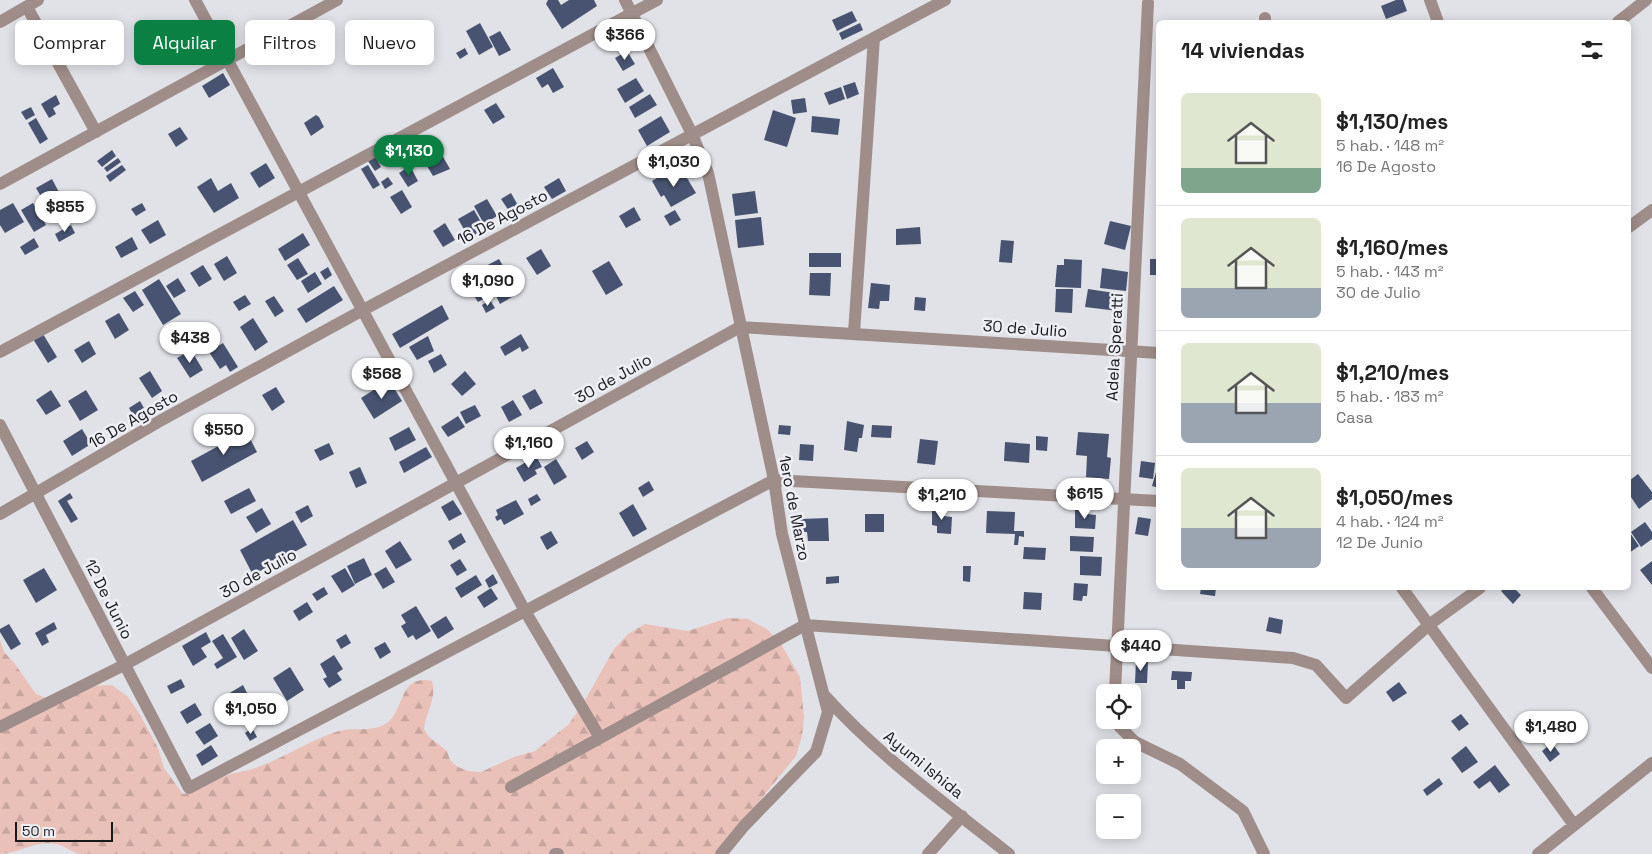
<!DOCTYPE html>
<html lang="es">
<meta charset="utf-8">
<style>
body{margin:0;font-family:"Space Grotesk",sans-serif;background:#f2f2f2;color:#222;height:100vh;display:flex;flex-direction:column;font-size:19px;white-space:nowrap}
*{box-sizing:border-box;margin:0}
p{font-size:16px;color:#767676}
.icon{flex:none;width:28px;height:28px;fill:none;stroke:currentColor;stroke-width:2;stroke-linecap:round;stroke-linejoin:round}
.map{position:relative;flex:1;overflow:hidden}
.details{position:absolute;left:1156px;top:20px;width:475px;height:570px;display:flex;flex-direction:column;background:#fff;border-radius:8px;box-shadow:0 2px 12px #0003}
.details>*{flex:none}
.top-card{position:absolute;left:15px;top:20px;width:475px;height:45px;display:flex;gap:10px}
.fabs{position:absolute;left:1096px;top:684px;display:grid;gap:10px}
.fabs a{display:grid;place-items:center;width:45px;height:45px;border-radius:8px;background:#fff;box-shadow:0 2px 12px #0003;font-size:25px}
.scale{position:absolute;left:15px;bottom:12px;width:98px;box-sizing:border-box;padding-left:5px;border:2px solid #18191b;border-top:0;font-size:14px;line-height:18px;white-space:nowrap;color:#18191b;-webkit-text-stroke:4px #edeff4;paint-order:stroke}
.price{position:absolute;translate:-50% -42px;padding:0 11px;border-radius:18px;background:#fff;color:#222;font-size:16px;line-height:32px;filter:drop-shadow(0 1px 2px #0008)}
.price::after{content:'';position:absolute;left:50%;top:30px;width:15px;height:11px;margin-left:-8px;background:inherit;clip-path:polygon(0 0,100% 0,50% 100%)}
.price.current{background:#0b8043;color:#fff}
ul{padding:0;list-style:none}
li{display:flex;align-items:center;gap:15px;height:125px;padding:0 25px}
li+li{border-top:1px solid #e0e0e0}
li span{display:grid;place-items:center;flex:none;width:140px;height:100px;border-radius:8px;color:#555}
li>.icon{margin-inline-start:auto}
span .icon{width:60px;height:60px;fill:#fffc;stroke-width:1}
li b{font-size:21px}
h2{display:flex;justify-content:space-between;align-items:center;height:60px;padding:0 25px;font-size:21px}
.pill{padding:0 18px;border-radius:8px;background:#fff;box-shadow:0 2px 12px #0003;font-size:18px;line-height:45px}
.pill.current{background:#0b8043;color:#fff}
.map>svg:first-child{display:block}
.forest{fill:url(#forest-firs)}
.building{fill:#475370}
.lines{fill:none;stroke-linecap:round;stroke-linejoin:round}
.minor{stroke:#9f8d89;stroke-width:12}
.labels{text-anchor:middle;stroke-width:5;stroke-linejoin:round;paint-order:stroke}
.street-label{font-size:16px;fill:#18191b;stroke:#edeff4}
</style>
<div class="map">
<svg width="1652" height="854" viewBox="0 0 1652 854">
<defs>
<pattern id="forest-firs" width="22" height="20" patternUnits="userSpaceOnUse" patternTransform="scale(1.25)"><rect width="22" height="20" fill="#e9c1b9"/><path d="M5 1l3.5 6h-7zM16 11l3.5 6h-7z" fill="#c7a59e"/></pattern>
</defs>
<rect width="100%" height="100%" fill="#e0e2e7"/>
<path class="forest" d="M728 618 748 619 767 629 781 644 800 677 804 717 802 736 796 756 716 854H78C71 851 63 845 55 844 35 840 19 854 0 854V640L4 652 15 664 36 694 54 701 92 686 112 685 128 697 139 713 158 748 164 768 183 794C199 792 211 782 225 776 236 772 248 771 258 767 286 757 310 740 339 731 353 727 370 732 384 725 406 713 397 673 432 681 437 698 426 712 424 729L429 737 447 751 450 760 458 767 468 771 481 772 514 757 535 751 568 725 581 707 614 649 628 634 645 624 688 631Z"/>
<path class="building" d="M548 0H558L561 5 569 0H594L597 6 562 29 546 4Z
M1396 0H1403L1407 11 1386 19 1381 6Z
M852 11 857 21 837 31 832 20Z
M480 23 493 47 479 55 466 31Z
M860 23 863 30 842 40 839 33Z
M500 31 511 50 499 56 489 37Z
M465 48 468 54 460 59 456 53Z
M627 51 635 64 623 71 615 58Z
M553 68 564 87 553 93 548 84 542 88 536 78Z
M223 73 230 85 209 98 202 86Z
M636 78 644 91 625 103 617 89Z
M855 82 859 94 847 99 843 86Z
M841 87 845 99 829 105 824 93Z
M650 94 657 105 635 118 629 107Z
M56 95 60 104 53 108 56 114 49 118 41 104Z
M805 98 807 112 793 114 791 100Z
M496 103 505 117 493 124 484 110Z
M31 107 35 115 26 120 21 112Z
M773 110 796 118 787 147 764 140Z
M316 115 319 117 324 127 311 136 304 123Z
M661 116 670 132 647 146 638 130Z
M812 116 840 119 838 135 811 132Z
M36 118 48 139 40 144 28 123Z
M180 127 188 139 176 147 168 134Z
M112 150 116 156 102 167 97 161Z
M390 151 395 159 385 165 380 157Z
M442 155 450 169 433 176 427 166Z
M375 157 381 167 375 171 368 161Z
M118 158 121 162 107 172 104 168Z
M266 163 275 178 259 188 250 173Z
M122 165 126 170 110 182 106 176Z
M368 165 380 185 373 189 361 169Z
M410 166 418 181 408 187 399 173Z
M670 170 675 179 684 173 696 193 671 207 664 195 661 197 652 181Z
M388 177 393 184 385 189 381 182Z
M211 178 218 191 231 183 239 198 214 213 197 187Z
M559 178 566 191 552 199 544 187Z
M52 179 61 196 46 205 36 188Z
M402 190 412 207 401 214 390 197Z
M755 191 758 213 735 216 732 194Z
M511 193 520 209 511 214 501 199Z
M487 199 497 216 484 224 474 206Z
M13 203 24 222 5 233 0 225V210Z
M33 203 46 225 34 232 21 210Z
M142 203 146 210 136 216 131 209Z
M634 207 641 220 626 228 619 216Z
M474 210 485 229 469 238 458 219Z
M675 210 681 220 670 226 664 216Z
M761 217 764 245 738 248 735 220Z
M158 220 166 235 150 244 141 230Z
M1110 221 1131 226 1125 250 1104 244Z
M445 223 455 240 443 247 433 231Z
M71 225 75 233 59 242 55 234Z
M920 227 921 244 896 245V229Z
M303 233 310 245 285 261 278 249Z
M132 237 138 249 121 258 115 247Z
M34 238 39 247 25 255 20 247Z
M1001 240 1014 241 1012 263 999 262Z
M541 249 551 266 537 275 526 258Z
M809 253H841V267H809Z
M227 256 237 273 224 281 214 264Z
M298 258 308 274 297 280 287 265Z
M499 259 519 293 500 304 482 268Z
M1064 259 1082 260 1081 288 1055 287 1057 265H1064Z
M1150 259H1159V275H1150Z
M609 261 623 285 606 295 592 271Z
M203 265 212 279 199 287 190 273Z
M328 267 332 275 325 280 320 272Z
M1102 268 1128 272 1126 291 1100 288Z
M315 272 322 284 308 293 301 281Z
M810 273H831L830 296 809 295Z
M178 278 186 291 174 298 166 286Z
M159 279 181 314 163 325 142 290Z
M487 281 494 293 478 302 471 291Z
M871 283 890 285 889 301H880L879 309 868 308Z
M334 286 343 300 306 323 297 309Z
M1056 289H1073L1072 313 1055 312Z
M1088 289 1121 294 1118 311 1085 307Z
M135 291 144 305 133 312 123 298Z
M245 295 251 304 239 311 233 302Z
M274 296 284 311 275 317 265 301Z
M915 297 926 298 925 311 914 310Z
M490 300 495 308 486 313 482 305Z
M442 305 449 319 400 348 392 334Z
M119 313 129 330 115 339 105 321Z
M253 318 268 342 255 351 240 327Z
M43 334 57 357 48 363 33 339Z
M521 334 529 348 522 352 520 347 505 356 500 347Z
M428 336 434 351 417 360 409 347Z
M89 341 96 354 82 363 74 350Z
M223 343 238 367 230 372 226 365 220 369 209 352Z
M191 350 203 370 190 378 177 358Z
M441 354 447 365 434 373 428 361Z
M150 371 162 391 152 398 139 378Z
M465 371 476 384 462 396 451 384Z
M389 380 402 401 374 419 361 398Z
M276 387 285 402 272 411 262 395Z
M535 389 543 403 530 410 522 396Z
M51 390 61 406 46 415 36 400Z
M86 390 98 410 80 421 68 401Z
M513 400 522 415 509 422 501 407Z
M140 401 149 417 138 424 129 408Z
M475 405 481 416 466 424 460 412Z
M458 416 465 427 448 437 441 427Z
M847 421 864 425 862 438H859L857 452 844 450Z
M779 425 791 426 790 435 778 434Z
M872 425 892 426 891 438 871 437Z
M409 427 416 440 395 451 389 438Z
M82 429 91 444 72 456 63 441Z
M246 431 257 452 202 482 191 461Z
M1078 432 1109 434 1107 457 1111 458 1109 479 1086 477 1087 456 1076 455Z
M1036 436 1048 437 1047 451 1036 450Z
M920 439 938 441 935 465 917 463Z
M587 441 594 452 582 460 575 448Z
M1005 442 1030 444 1029 463 1004 461Z
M329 443 334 454 320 461 314 450Z
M800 444 814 445 813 461 799 460Z
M426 447 432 457 404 473 399 462Z
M536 456 542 467 535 470 537 474 524 482 516 468Z
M556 459 567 477 554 485 544 467Z
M1141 461 1155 463 1153 479 1139 477Z
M360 467 367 483 356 488 349 472Z
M1157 469 1159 470V488L1152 486Z
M1638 474 1652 492V499L1639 509 1629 494V481Z
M649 481 654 490 643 497 638 488Z
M249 488 256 501 231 514 224 501Z
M70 493 73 498 67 501 78 519 71 523 58 501Z
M537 494 541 500 531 506 528 499Z
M453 500 462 514 449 521 441 507Z
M516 500 524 514 504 525 501 519 497 521 495 517 498 515 496 510Z
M633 504 647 529 633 537 619 513Z
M308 505 313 516 301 523 295 512Z
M262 508 271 524 256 533 246 517Z
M932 509H945L944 516 952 517 951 534 937 533V526L932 525Z
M1075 510H1089L1088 514 1096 515 1095 529 1075 528Z
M987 511 1015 512 1014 531H1024V537L1019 536 1018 545H1014L1015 534 986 533Z
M865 514H884V532H865Z
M1138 517 1151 519 1148 536 1135 534Z
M828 518 829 541H808L807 532H800V519Z
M293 520 307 545 253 575 240 550Z
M1645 522 1652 532V539L1641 547 1631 532Z
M551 531 558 543 547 550 540 537Z
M461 533 466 542 453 550 448 541Z
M1630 533 1639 546 1629 553V534Z
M1070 536 1094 537 1093 552 1070 551Z
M400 541 412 560 396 569 385 551Z
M1024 547 1046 548 1045 560 1023 559Z
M1080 556 1102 557 1101 576 1080 575Z
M364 558 372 575 355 584 347 566Z
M460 559 467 570 457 576 450 565Z
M1652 561V585L1640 570Z
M963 566H971L970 582 963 581Z
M386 567 395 582 383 589 374 574Z
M44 568 57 590 36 603 23 580Z
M345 568 355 585 342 593 331 576Z
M493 574 498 583 489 588 485 580Z
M476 575 482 585 461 598 455 588Z
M839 576V583L826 584V577Z
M1074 583 1088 584 1087 596H1083L1082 601 1073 600Z
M324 587 328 594 317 601 312 594Z
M491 588 498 599 484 608 477 597Z
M1201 588H1216L1215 596 1200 594Z
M1504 588H1514L1521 595 1513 604 1501 591Z
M1024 592 1042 593 1041 610 1023 609Z
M307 602 313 612 299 621 293 611Z
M416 606 431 631 416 640 413 635 408 638 401 626 406 623 401 615Z
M446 616 454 629 438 639 430 626Z
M1269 617 1283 620 1281 634 1266 631Z
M54 622 57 629 46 635 49 642 42 646 35 633Z
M9 624 21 644 11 650 0 632V629Z
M244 629 258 651 244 660 231 638Z
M206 632 211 642 201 648 207 657 193 666 182 646Z
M223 634 237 657 217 669 214 664 223 658 212 641Z
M346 634 351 643 341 649 336 640Z
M385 642 391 652 380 659 374 648Z
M334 655 343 669 337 673 342 680 329 688 323 679 327 677 320 664Z
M1136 661 1148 662 1147 683H1135Z
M290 667 304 690 287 701 273 678Z
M1172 671 1192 672 1191 681H1185V689H1177V680H1171Z
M181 679 185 687 171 694 167 686Z
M1399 682 1407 693 1393 702 1386 692Z
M243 685 247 693 233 702 228 694Z
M195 703 202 715 187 724 180 712Z
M1461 714 1469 724 1459 731 1451 721Z
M210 723 218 736 204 745 195 732Z
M252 728 257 737 250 741 245 733Z
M1552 743 1560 754 1550 762 1542 751Z
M211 745 218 756 202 766 196 755Z
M1466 746 1478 762 1462 773 1451 758Z
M1495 765 1510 785 1499 793 1490 781 1479 789 1473 782Z
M1439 778 1443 784 1427 796 1423 790Z"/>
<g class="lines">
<path class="minor" d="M195 0 525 611 600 738
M625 0 692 134 708 173 774 480 782 534 828 712 816 752 744 826 721 854
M1430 0 1438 22
M27 7 96 132
M1265 18V22
M0 22 38 0
M1618 22 1646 0
M0 184 337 0
M1629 227 1652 210
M854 333 874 38
M0 352 657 0
M0 425 189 788 774 480 1159 501
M0 514 158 422 363 310 945 0
M1402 588 1574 825
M1592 588 1652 668
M1115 692 1148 3
M825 696C879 756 946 804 1009 854
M1113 720 1135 742 1180 764 1243 811 1264 854
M0 727 124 665 740 327 1159 353
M511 787 805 625 1293 658 1316 665 1346 698 1430 624 1480 588
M555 854H558
M928 854 962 816
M1538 854 1652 763"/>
</g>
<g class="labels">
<g class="street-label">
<text transform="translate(502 217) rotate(-28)" y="6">16 De Agosto</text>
<text transform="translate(1025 328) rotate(4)" y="6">30 de Julio</text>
<text transform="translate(1114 347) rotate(-87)" y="6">Adela Speratti</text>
<text transform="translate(613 378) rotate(-29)" y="6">30 de Julio</text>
<text transform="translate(133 419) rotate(-30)" y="6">16 De Agosto</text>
<text transform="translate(795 508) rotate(79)" y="6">1ero de Marzo</text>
<text transform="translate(258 573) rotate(-29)" y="6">30 de Julio</text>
<text transform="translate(109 599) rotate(63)" y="6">12 De Junio</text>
<text transform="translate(924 764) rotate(39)" y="6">Ayumi Ishida</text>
</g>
</g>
</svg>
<div class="fabs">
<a><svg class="icon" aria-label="locate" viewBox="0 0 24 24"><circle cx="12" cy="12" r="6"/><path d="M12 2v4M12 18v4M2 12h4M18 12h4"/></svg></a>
<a>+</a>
<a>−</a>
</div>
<div class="scale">50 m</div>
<b class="price" style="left:625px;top:61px">$366</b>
<b class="price current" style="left:409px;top:177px">$1,130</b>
<b class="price" style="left:674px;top:188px">$1,030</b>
<b class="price" style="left:65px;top:233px">$855</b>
<b class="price" style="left:488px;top:307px">$1,090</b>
<b class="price" style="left:190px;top:364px">$438</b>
<b class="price" style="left:382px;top:400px">$568</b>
<b class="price" style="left:224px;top:456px">$550</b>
<b class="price" style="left:529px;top:469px">$1,160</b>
<b class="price" style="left:1085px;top:520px">$615</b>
<b class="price" style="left:942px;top:521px">$1,210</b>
<b class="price" style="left:1141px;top:672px">$440</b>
<b class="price" style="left:251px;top:735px">$1,050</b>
<b class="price" style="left:1551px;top:753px">$1,480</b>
<div class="top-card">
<a class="pill">Comprar</a>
<a class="pill current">Alquilar</a>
<a class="pill">Filtros</a>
<a class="pill">Nuevo</a>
</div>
<section class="details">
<h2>14 viviendas<svg class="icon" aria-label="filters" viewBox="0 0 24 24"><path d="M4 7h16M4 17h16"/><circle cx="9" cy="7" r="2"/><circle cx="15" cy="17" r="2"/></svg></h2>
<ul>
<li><span style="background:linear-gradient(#dfe7d0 75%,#7fa58c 0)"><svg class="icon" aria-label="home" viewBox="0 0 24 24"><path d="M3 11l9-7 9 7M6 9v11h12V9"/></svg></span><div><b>$1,130/mes</b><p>5 hab. · 148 m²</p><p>16 De Agosto</p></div></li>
<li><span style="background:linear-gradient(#dfe7d0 70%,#9aa5b1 0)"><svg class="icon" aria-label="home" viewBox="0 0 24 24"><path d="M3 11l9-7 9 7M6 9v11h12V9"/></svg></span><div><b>$1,160/mes</b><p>5 hab. · 143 m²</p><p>30 de Julio</p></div></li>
<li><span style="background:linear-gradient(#dfe7d0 60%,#9aa5b1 0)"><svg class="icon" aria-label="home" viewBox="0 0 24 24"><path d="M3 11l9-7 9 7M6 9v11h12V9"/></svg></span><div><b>$1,210/mes</b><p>5 hab. · 183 m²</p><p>Casa</p></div></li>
<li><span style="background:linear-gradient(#dfe7d0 60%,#9aa5b1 0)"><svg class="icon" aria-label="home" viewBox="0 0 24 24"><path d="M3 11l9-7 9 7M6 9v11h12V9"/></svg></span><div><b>$1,050/mes</b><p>4 hab. · 124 m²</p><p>12 De Junio</p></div></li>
</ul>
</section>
</div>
